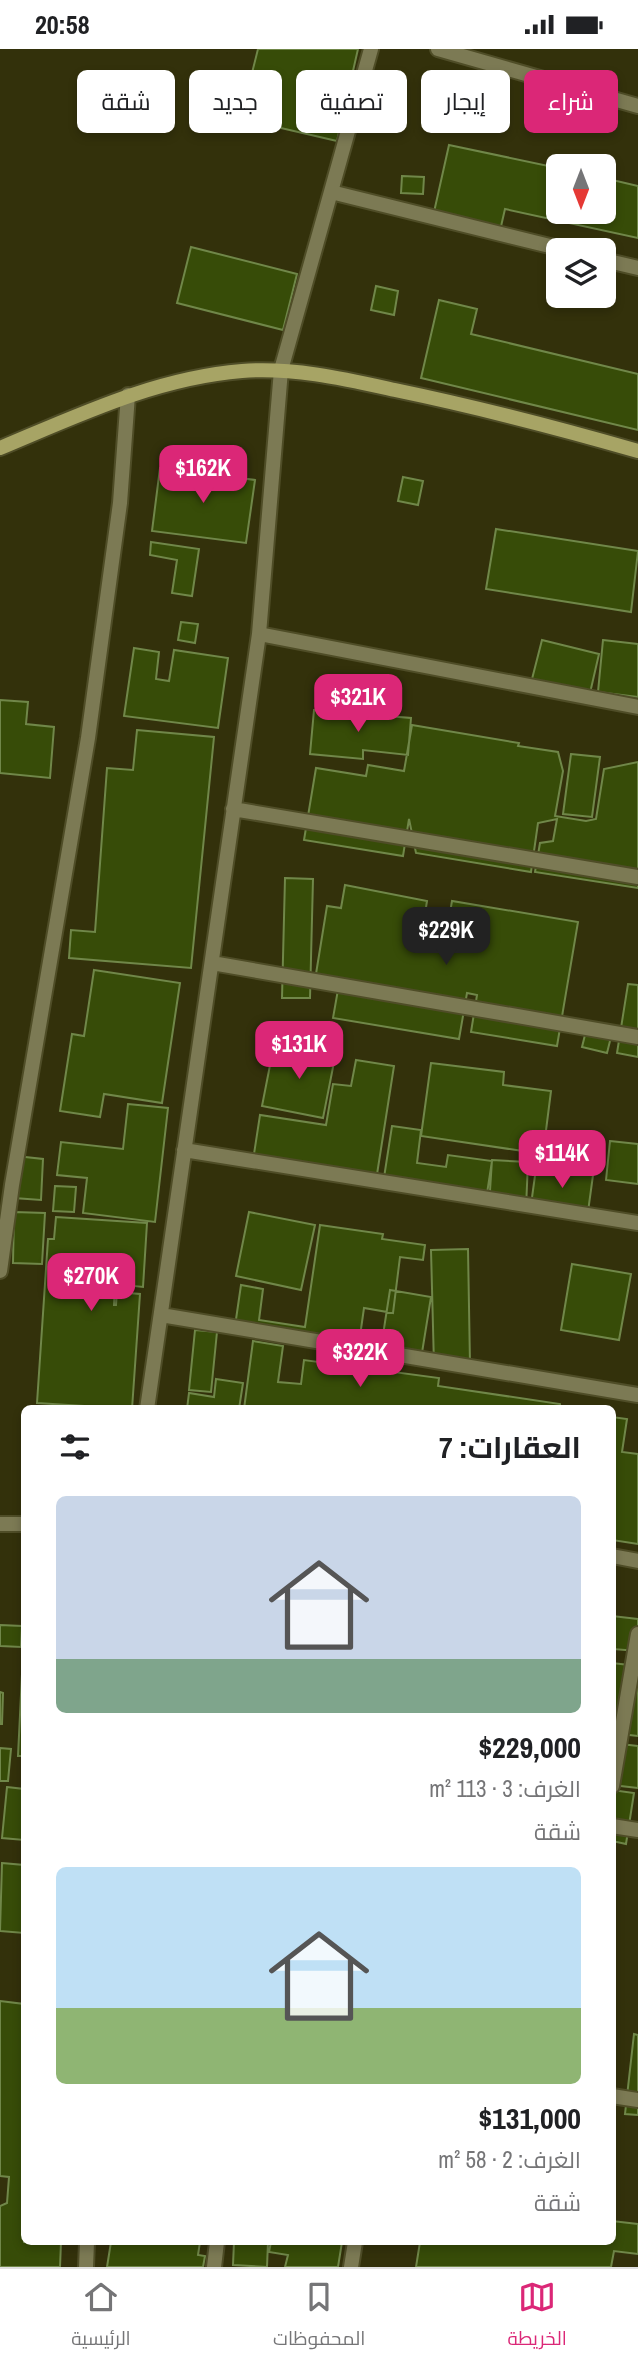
<!DOCTYPE html>
<html lang="ar">
<meta charset="utf-8">
<style>
body{margin:0;font-family:"Archivo Narrow",Cairo,sans-serif;background:#f6f6f6;color:#202124;direction:rtl;height:100vh;display:flex;flex-direction:column;font-size:26px;white-space:nowrap}
*{box-sizing:border-box;margin:0}
p{font-size:23px;color:#757577}
.icon{flex:none;width:38px;height:38px;fill:none;stroke:currentColor;stroke-width:2;stroke-linecap:round;stroke-linejoin:round}
.map{position:relative;flex:1;overflow:hidden;direction:ltr}
.panel{position:absolute;left:21px;top:1356px;width:595px;height:840px;display:flex;flex-direction:column;background:#fff;border-radius:10px;box-shadow:0 4px 10px #0003;direction:rtl}
.panel>*{flex:none}
.top-card{position:absolute;left:21px;top:21px;width:597px;height:63px;direction:rtl;display:flex;gap:14px}
.needle{width:46px;rotate:180deg}
.fabs{position:absolute;left:546px;top:105px;display:grid;gap:14px}
.fabs a{display:grid;place-items:center;width:70px;height:70px;border-radius:10px;background:#fff;box-shadow:0 4px 10px #0003;font-size:35px}
.price{position:absolute;translate:-50% -60px;padding:0 16px;border-radius:14px;background:#db2777;color:#fff;font-size:23px;line-height:46px;filter:drop-shadow(0 2px 4px #0008)}
.price::after{content:'';position:absolute;left:50%;top:42px;width:21px;height:16px;margin-left:-10px;background:inherit;clip-path:polygon(0 0,100% 0,50% 100%)}
.price.selected{background:#222;color:#fff}
ul{padding:0;list-style:none}
li{display:grid;align-content:center;gap:14px;height:371px;padding:0 35px}
li span{display:grid;place-items:center;height:217px;border-radius:10px;color:#555}
li>.icon{margin-inline-start:auto}
span .icon{width:126px;height:126px;fill:#fffc;stroke-width:1}
li b{font-size:30px}
h2{display:flex;justify-content:space-between;align-items:center;height:84px;padding:0 35px;font-size:30px}
.pill{padding:0 24px;border-radius:10px;background:#fff;box-shadow:0 4px 10px #0003;font-size:24px;line-height:63px}
.pill.selected{background:#db2777;color:#fff}
.status{display:flex;justify-content:space-between;align-items:center;height:49px;padding:0 35px;background:#fff;direction:ltr}
.status svg{height:19px;fill:currentColor}
.dock{display:flex;justify-content:space-around;align-items:center;height:98px;border-top:2px solid #e0e0e0;background:#fff;font-size:19px;color:#757577}
.dock a{display:grid;justify-items:center;gap:4px}
.dock .selected{color:#db2777}
.map>svg:first-child{display:block}
.building{fill:#374c08;stroke:#708749;stroke-width:2}
.lines{fill:none;stroke-linecap:round;stroke-linejoin:round}
.street-casing{stroke:#4f4d27;stroke-width:18}
.secondary-casing{stroke:#4f4d27;stroke-width:18}
.street{stroke:#7c7a54;stroke-width:14}
.secondary{stroke:#a7a465;stroke-width:14}
</style>
<div class="status"><b>20:58</b><svg viewBox="0 0 49 12"><path d="M0 12V9h3v3zM5 12V6h3v6zM10 12V3h3v9zM15 12V0h3v12zM26 1h20v11H26zM47 4h2v5h-2z"/></svg></div>
<div class="map">
<svg width="638" height="2218" viewBox="0 0 638 2218">
<rect width="100%" height="100%" fill="#33310b"/>
<path class="building" d="M258 0H358L337 92 234 68 241 38 248 40Z
M449 96 558 119V163H604V129L638 137V189L505 160 499 186 432 172Z
M402 127 424 128 423 145 401 144Z
M191 198 297 225 283 281 177 254Z
M376 237 398 242 394 266 371 261Z
M439 251 477 260 471 285 638 325V381L421 329Z
M160 419 255 431 246 494 152 482Z
M403 428 423 432 418 456 398 452Z
M496 480 638 502 631 563 486 540Z
M151 493 199 500 192 547 172 544 177 511 150 506Z
M181 573 198 575 195 594 178 591Z
M542 591 599 605 590 644 532 630Z
M603 591 638 595V648L598 643Z
M134 599 159 603 156 630 169 632 174 601 228 609 218 679 124 667Z
M0 651 28 653 26 675 54 678 50 729 0 724Z
M314 661 411 669 408 706 363 701V710L310 705Z
M412 676 519 694 518 697 558 703 563 722 555 767 586 772 596 770 604 720 638 713V839L535 823 540 794 553 792 557 770 538 774 531 823 416 804 409 770 403 807 304 791 316 719 366 727 368 716 404 722Z
M137 681 214 688 191 919 69 909 71 881 95 883 107 719 133 721Z
M571 705 600 708 592 768 563 765Z
M285 829 313 830 310 949H282Z
M345 836 427 852 422 884 446 887 452 852 578 873 557 997 471 983 477 946 467 944 459 990 333 969 339 935 315 931 327 857 341 859Z
M94 921 180 934 162 1054 104 1045 100 1068 60 1062 72 985 84 987Z
M628 935 638 936V1008L617 1004Z
M588 974 613 980 607 1004 582 998Z
M274 996 335 1008 323 1069 262 1057Z
M356 1011 394 1017 375 1138 252 1118 260 1066 326 1076 333 1035 351 1037Z
M431 1014 504 1023 503 1036 551 1042 543 1105 421 1087Z
M128 1055 168 1059 155 1173 83 1164 87 1129 57 1126 61 1093 123 1100Z
M392 1077 421 1081 417 1114 446 1118 448 1106 492 1112 486 1151 383 1135Z
M610 1092 638 1095V1135L606 1131Z
M16 1107 43 1110 41 1151 14 1149Z
M492 1111 528 1113 526 1159 489 1157Z
M537 1112 594 1119 587 1170 530 1163Z
M55 1137 76 1138 74 1163 53 1162Z
M14 1163 45 1164 42 1215 13 1214Z
M249 1163 315 1176 301 1241 236 1227Z
M56 1168 147 1174 143 1238 115 1235 114 1256H116L117 1243 140 1245 132 1360 37 1354 48 1190H54Z
M320 1176 383 1185 382 1190 425 1196 423 1211 400 1208 393 1264 364 1259 358 1301 234 1284 241 1236 263 1240 259 1271 305 1278Z
M468 1200 470 1315 434 1316 431 1201Z
M572 1215 631 1225 619 1291 561 1281Z
M390 1241 431 1248 420 1316 359 1306 363 1282 383 1286Z
M195 1281 217 1283 211 1343 189 1341Z
M253 1292 283 1297 278 1333 301 1335 304 1311 439 1329 438 1337 560 1355V1360H244Z
M216 1330 243 1334 239 1360H187L189 1344 214 1348Z
M612 1368 627 1370 622 1403 638 1405V1495L612 1491Z
M612 1567 638 1570V1602L613 1600 612 1603Z
M0 1576 22 1577 21 1598 0 1597Z
M24 1584V1707H18Z
M612 1614 638 1617V1687L612 1684Z
M0 1643 3 1644 2 1675H0Z
M612 1694 638 1697V1739L612 1736Z
M0 1699 11 1700 8 1732H0Z
M7 1738 24 1740V1791L2 1789Z
M612 1741 634 1744 626 1795 612 1792Z
M2 1814 24 1816V1884L0 1882Z
M0 1952 24 1955V2193H61L60 2218H0V2157L7 2154 9 2128 0 2127Z
M634 1985 638 1986V2066L625 2065Z
M612 2172 638 2175V2205L614 2202 611 2218H416L420 2193 450 2195V2193H612Z
M111 2193H200L198 2206 205 2207 203 2218H107Z
M234 2193H268L267 2218 233 2216Z
M271 2193H342L338 2218H285L288 2206 269 2203Z"/>
<g class="lines">
<defs>
<path id="street" d="M438 0 638 57
M331 143 566 201
M604 211 638 219
M259 585 638 658
M233 760 638 828
M212 914 638 988
M184 1101 638 1174
M0 1222 12 1136 88 689 120 454 128 346
M161 1266 638 1346
M147 1360 259 585 281 321 371 0
M0 1475H24
M612 1507 638 1512
M612 1737 638 1585
M612 1777 638 1781
M612 2047 638 2051
M86 2218 87 2193
M214 2218 217 2193
M351 2218 355 2193"/>
<path id="secondary" d="M0 399C79 366 156 329 242 322 294 318 345 330 395 341 477 358 558 379 638 402"/>
</defs>
<use href="#street" class="street-casing"/>
<use href="#secondary" class="secondary-casing"/>
<use href="#street" class="street"/>
<use href="#secondary" class="secondary"/>
</g>
</svg>
<div class="fabs">
<a><svg class="needle" viewBox="-14 -14 28 28"><path d="M0-13l5 13h-10z" fill="#e53935"/><path d="M0 13l5-13h-10z" fill="#757577"/></svg></a>
<a><svg class="icon" aria-label="layers" viewBox="0 0 24 24"><path d="M12 4l9 5-9 5-9-5zM3 14l9 5 9-5"/></svg></a>
</div>
<b class="price" style="left:203px;top:456px">$162K</b>
<b class="price" style="left:358px;top:685px">$321K</b>
<b class="price selected" style="left:446px;top:918px">$229K</b>
<b class="price" style="left:299px;top:1032px">$131K</b>
<b class="price" style="left:562px;top:1141px">$114K</b>
<b class="price" style="left:91px;top:1264px">$270K</b>
<b class="price" style="left:360px;top:1340px">$322K</b>
<div class="top-card">
<a class="pill selected">شراء</a>
<a class="pill">إيجار</a>
<a class="pill">تصفية</a>
<a class="pill">جديد</a>
<a class="pill">شقة</a>
</div>
<section class="panel">
<h2>العقارات: 7<svg class="icon" aria-label="filters" viewBox="0 0 24 24"><path d="M4 7h16M4 17h16"/><circle cx="9" cy="7" r="2"/><circle cx="15" cy="17" r="2"/></svg></h2>
<ul>
<li><span style="background:linear-gradient(#c9d6e8 75%,#7fa58c 0)"><svg class="icon" aria-label="home" viewBox="0 0 24 24"><path d="M3 11l9-7 9 7M6 9v11h12V9"/></svg></span><div><b>$229,000</b><p>الغرف: 3 · 113 m²</p><p>شقة</p></div></li>
<li><span style="background:linear-gradient(#bfe0f5 65%,#8fb573 0)"><svg class="icon" aria-label="home" viewBox="0 0 24 24"><path d="M3 11l9-7 9 7M6 9v11h12V9"/></svg></span><div><b>$131,000</b><p>الغرف: 2 · 58 m²</p><p>شقة</p></div></li>
</ul>
</section>
</div>
<nav class="dock">
<a class="selected"><svg class="icon" aria-label="map" viewBox="0 0 24 24"><path d="M3 6l6-2 6 2 6-2v14l-6 2-6-2-6 2zM9 4v14M15 6v14"/></svg>الخريطة</a>
<a><svg class="icon" aria-label="saved" viewBox="0 0 24 24"><path d="M7 4h10v16l-5-4-5 4z"/></svg>المحفوظات</a>
<a><svg class="icon" aria-label="home" viewBox="0 0 24 24"><path d="M3 11l9-7 9 7M6 9v11h12V9"/></svg>الرئيسية</a>
</nav>
